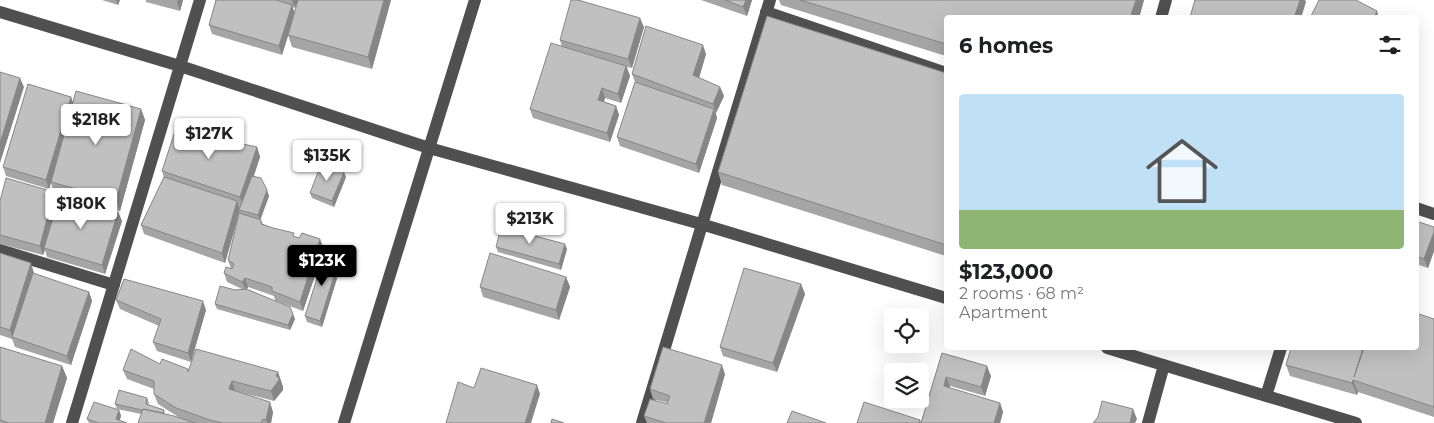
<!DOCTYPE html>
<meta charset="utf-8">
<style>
body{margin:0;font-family:Montserrat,sans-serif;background:#f6f6f6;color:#202124;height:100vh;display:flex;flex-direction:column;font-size:19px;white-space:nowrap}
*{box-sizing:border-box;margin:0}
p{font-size:16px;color:#757577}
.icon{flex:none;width:28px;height:28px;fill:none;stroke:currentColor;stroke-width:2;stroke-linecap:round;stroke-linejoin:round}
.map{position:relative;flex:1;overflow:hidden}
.panel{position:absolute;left:944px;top:15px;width:475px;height:335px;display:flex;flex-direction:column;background:#fff;border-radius:5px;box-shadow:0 5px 20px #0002}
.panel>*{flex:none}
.fabs{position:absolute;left:884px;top:308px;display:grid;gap:10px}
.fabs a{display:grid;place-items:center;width:45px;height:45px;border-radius:5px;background:#fff;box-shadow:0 5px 20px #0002;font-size:25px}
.price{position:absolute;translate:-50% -42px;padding:0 11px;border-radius:5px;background:#fff;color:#222;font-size:16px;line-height:32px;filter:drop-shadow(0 1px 2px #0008)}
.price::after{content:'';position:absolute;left:50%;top:30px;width:15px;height:11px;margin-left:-8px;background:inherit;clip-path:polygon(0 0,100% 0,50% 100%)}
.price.on{background:#000;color:#fff}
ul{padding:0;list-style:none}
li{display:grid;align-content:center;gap:10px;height:265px;padding:0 15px}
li+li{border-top:1px solid #e0e0e0}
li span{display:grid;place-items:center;height:155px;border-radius:5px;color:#555}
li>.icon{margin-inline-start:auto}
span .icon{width:90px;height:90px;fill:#fffc;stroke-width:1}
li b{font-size:21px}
h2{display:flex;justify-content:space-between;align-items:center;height:60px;padding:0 15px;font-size:21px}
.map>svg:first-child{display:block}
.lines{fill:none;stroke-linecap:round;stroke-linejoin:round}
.minor{stroke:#505050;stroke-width:12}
.wall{fill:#a5a5a5;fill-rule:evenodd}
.shaded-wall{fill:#868686}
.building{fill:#c0c0c0;stroke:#868686}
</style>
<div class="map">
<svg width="1434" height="423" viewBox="0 0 1434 423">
<rect width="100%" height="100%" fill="#fff"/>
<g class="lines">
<path class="minor" d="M0 12 180 66 429 148 701 224 946 298
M766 12 946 73
M1161 18 1166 0
M1416 208 1434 214
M0 250 114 285
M1107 348 1356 423
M1266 396 1281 348
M72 423 200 0
M344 423 475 0
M642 423 770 0
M1148 423 1164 365"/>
</g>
<path class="wall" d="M102 0H120L118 5Z
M146 0H183L180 11 146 2Z
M216 0H298L295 8 292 7 295 13 298 0H391L372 69 292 47 288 35 282 55 212 34 209 25Z
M701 0H752L747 16Z
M779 0H1144L1139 18H946V56L781 5Z
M644 27 632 68 627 67 630 76 621 103 605 98 604 102 616 106 619 115 610 142 533 118 530 109 562 47 560 40Z
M706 54 699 78 720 87 724 96 716 113 717 118 699 173 620 146 617 137 635 82 632 74Z
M946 73V256L722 185 718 172Z
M71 97 73 102 141 109 145 120 120 211 86 202 118 212 122 221 105 274 47 257 45 250 43 255 0 244V201L54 192 51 183 49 189 6 176 3 167ZM55 194 60 195 58 201Z
M220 137 223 145 236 148 257 147 260 157 254 176 269 196 260 219 261 220 263 224 324 249 303 311 276 301 295 319 290 330 217 309 215 304 235 290 242 289 227 282 224 273 231 269 228 260 239 215 225 263 144 234 141 225 164 178 162 171ZM248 287 274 296 275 301 247 289Z
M346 177 334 207 312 198 310 193Z
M1416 221 1434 232V251L1428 268 1416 264Z
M496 247 567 249 561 270 498 252Z
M0 253 34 273V274L89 292 92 301 71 365 15 347 12 339 0 335Z
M340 257 342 262 322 327 307 322 305 316Z
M566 277 570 287 559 320 483 297 480 287Z
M801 284 805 294 777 372 723 356 720 347Z
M116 300 206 310 191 362 157 351 153 342 159 326 120 309Z
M1434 319V417L1358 392 1357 395 1290 376 1286 365Z
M0 347 62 366 67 378 53 423H0Z
M942 353 991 376 985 396 950 386 949 388 1000 403 1003 412 1000 423H857L920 420 921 422Z
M160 364 189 370 278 372 283 387V390L274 401 235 391 273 412 271 423H195L180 418 158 404 154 394V389L127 379 123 370Z
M725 374 711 423H647L644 416 667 404 668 403 653 399 650 389Z
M147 398 149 403 148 405 164 410 165 414H141L117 409 115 404Z
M119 410 121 416 119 420 127 423H89L87 419Z"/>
<path class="shaded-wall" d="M116 0H120L118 5Z
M178 0H183L180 11 177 2Z
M292 0H298L295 8Z
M384 0H391L372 69 368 57Z
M746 0H752L747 16 743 7Z
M1136 0H1144L1139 18H1130Z
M1300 0H1305L1306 2 1301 18H1294Z
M292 5 295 14 282 55 279 46Z
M1377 11 1379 18H1374Z
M640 18 644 27 632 68 628 59Z
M703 45 706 54 697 85 693 75Z
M626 66 630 76 621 103 618 94Z
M20 78 24 87 0 163V143Z
M720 87 724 96 716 113 713 104Z
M602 88 605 98 602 109 598 100Z
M71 97 74 106 49 189 46 180Z
M616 106 619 115 610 142 607 133Z
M141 109 145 120 120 211 116 200Z
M714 109 717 118 699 173 696 164Z
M220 137 224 146 218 144Z
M257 147 260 157 243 206 240 197Z
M344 172 346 177 334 207 332 201Z
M267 190 269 196 260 221 258 215Z
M54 192 58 201 44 248 45 250 43 255 40 246Z
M237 201 240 210H239V212L225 263 222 253Z
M118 212 122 221 105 274 102 265Z
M1434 232V251L1428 268 1424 259Z
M320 239 324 249 303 311 300 302Z
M565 244 567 249 561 270 559 264Z
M340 257 342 262 322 327 320 321Z
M31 263 34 273 13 339 10 330Z
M566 277 570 287 559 320 556 310Z
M245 278 248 287 246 291 242 282Z
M801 284 805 294 777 372 773 363Z
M89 292 92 301 71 365 67 356Z
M203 301 206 310 191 362 188 353Z
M293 314 295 319 290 330 288 325Z
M722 365 725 374 711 423H704Z
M62 366 67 378 53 423H45Z
M987 366 991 376 985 396 981 387Z
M278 372 283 387V390L274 401 271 391Z
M946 377 950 386 947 395 944 386Z
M1353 380 1358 392 1357 395 1352 383Z
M232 381 235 391 232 399 229 389Z
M537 385 540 394 531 423H525Z
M270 402 273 412 271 423H267L266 420Z
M1000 403 1003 412 1000 423H994Z
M1133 409 1137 419 1135 423H1130Z
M119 410 121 416 119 423 116 419Z"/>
<path class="building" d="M216 0H276L292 5 279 46 209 25Z
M298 0H384L368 57 288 35Z
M571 0H578L640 18 628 59 560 40Z
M725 0H746L743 7Z
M800 0H1136L1130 18H946V44Z
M1195 0H1300L1294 18H1191L1190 17Z
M1319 0H1356L1377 11 1374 18H1310Z
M767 16 946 73V245L718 172Z
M646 26 703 45 693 75 720 87 713 104 632 74Z
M551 43 626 66 618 94 602 88 598 100 616 106 607 133 530 109Z
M0 72 20 78 0 143Z
M635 82 714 109 696 164 617 137Z
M28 84 71 97 46 180 3 167Z
M76 91 141 109 116 200 51 182Z
M178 122 220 137 218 144 236 148 238 143 257 147 240 197 162 171Z
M322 162 344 172 332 201 310 193Z
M252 176 261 178 267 190 258 215 239 210Z
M164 177 237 201 222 253 141 225Z
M6 178 54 192 40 246 0 235V201Z
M60 194 118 212 102 265 44 248Z
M239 213 261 220V224L273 228 294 233 293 236 299 238 302 233 320 239 300 302 272 291V287L245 278 242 282 224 273 226 267 232 269 234 264 228 260Z
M1416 221 1434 227V232L1424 259 1416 256Z
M501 227 565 244 559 264 496 247Z
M0 253 31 263 10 330 0 327Z
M325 253 340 257 320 321 305 316Z
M490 253 566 277 556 310 480 287Z
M744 268 801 284 773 363 720 347Z
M33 273 89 292 67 356 12 337Z
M124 279 203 301 188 353 153 342 161 319 116 300Z
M220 286 235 290 246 289 290 307 293 314 288 325 215 304Z
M1416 313 1434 319V407L1353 380 1352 383 1286 365 1291 348H1363L1354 377 1364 348H1416Z
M0 347 62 366 45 423H9L0 420Z
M663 347 722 365 704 423H666L644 416 650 399 667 404 670 396 650 389Z
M131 349 160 364 162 359 188 369V372L196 349 278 372 276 376 279 378V380L271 391 232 381 229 389 270 402 266 420 263 419 261 423H223L210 420 176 408 154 394V381L123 370Z
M942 353 987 366 981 387 946 377 944 386 1000 403 994 423H921Z
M481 368 537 385 525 423H446L458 382 474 388Z
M119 390 147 398 146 404 164 410 163 413 143 409 142 410 115 404Z
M1102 401 1133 409 1130 423H1093L1098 417Z
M94 402 119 410 116 419 127 423H99L87 419Z
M864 402 920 420 919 423H857Z
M143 409 174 416 195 423H138Z
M792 411 826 423H787Z
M552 419 564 423H551Z"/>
</svg>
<div class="fabs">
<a><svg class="icon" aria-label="locate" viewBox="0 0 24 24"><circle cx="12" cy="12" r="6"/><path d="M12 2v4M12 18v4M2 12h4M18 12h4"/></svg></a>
<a><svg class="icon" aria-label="layers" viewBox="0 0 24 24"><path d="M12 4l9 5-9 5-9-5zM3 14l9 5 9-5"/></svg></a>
</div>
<b class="price" style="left:96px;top:146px">$218K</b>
<b class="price" style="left:209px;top:160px">$127K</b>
<b class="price" style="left:327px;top:182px">$135K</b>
<b class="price" style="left:81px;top:230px">$180K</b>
<b class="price" style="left:530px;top:245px">$213K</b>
<b class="price on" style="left:322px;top:287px">$123K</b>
<section class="panel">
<h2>6 homes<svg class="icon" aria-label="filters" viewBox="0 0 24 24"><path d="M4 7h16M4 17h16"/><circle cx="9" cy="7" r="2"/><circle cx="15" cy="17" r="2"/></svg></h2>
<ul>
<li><span style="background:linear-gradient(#bfe0f5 75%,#8fb573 0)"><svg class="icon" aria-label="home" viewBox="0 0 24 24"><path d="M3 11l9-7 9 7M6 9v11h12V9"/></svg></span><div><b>$123,000</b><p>2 rooms · 68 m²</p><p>Apartment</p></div></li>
</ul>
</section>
</div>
